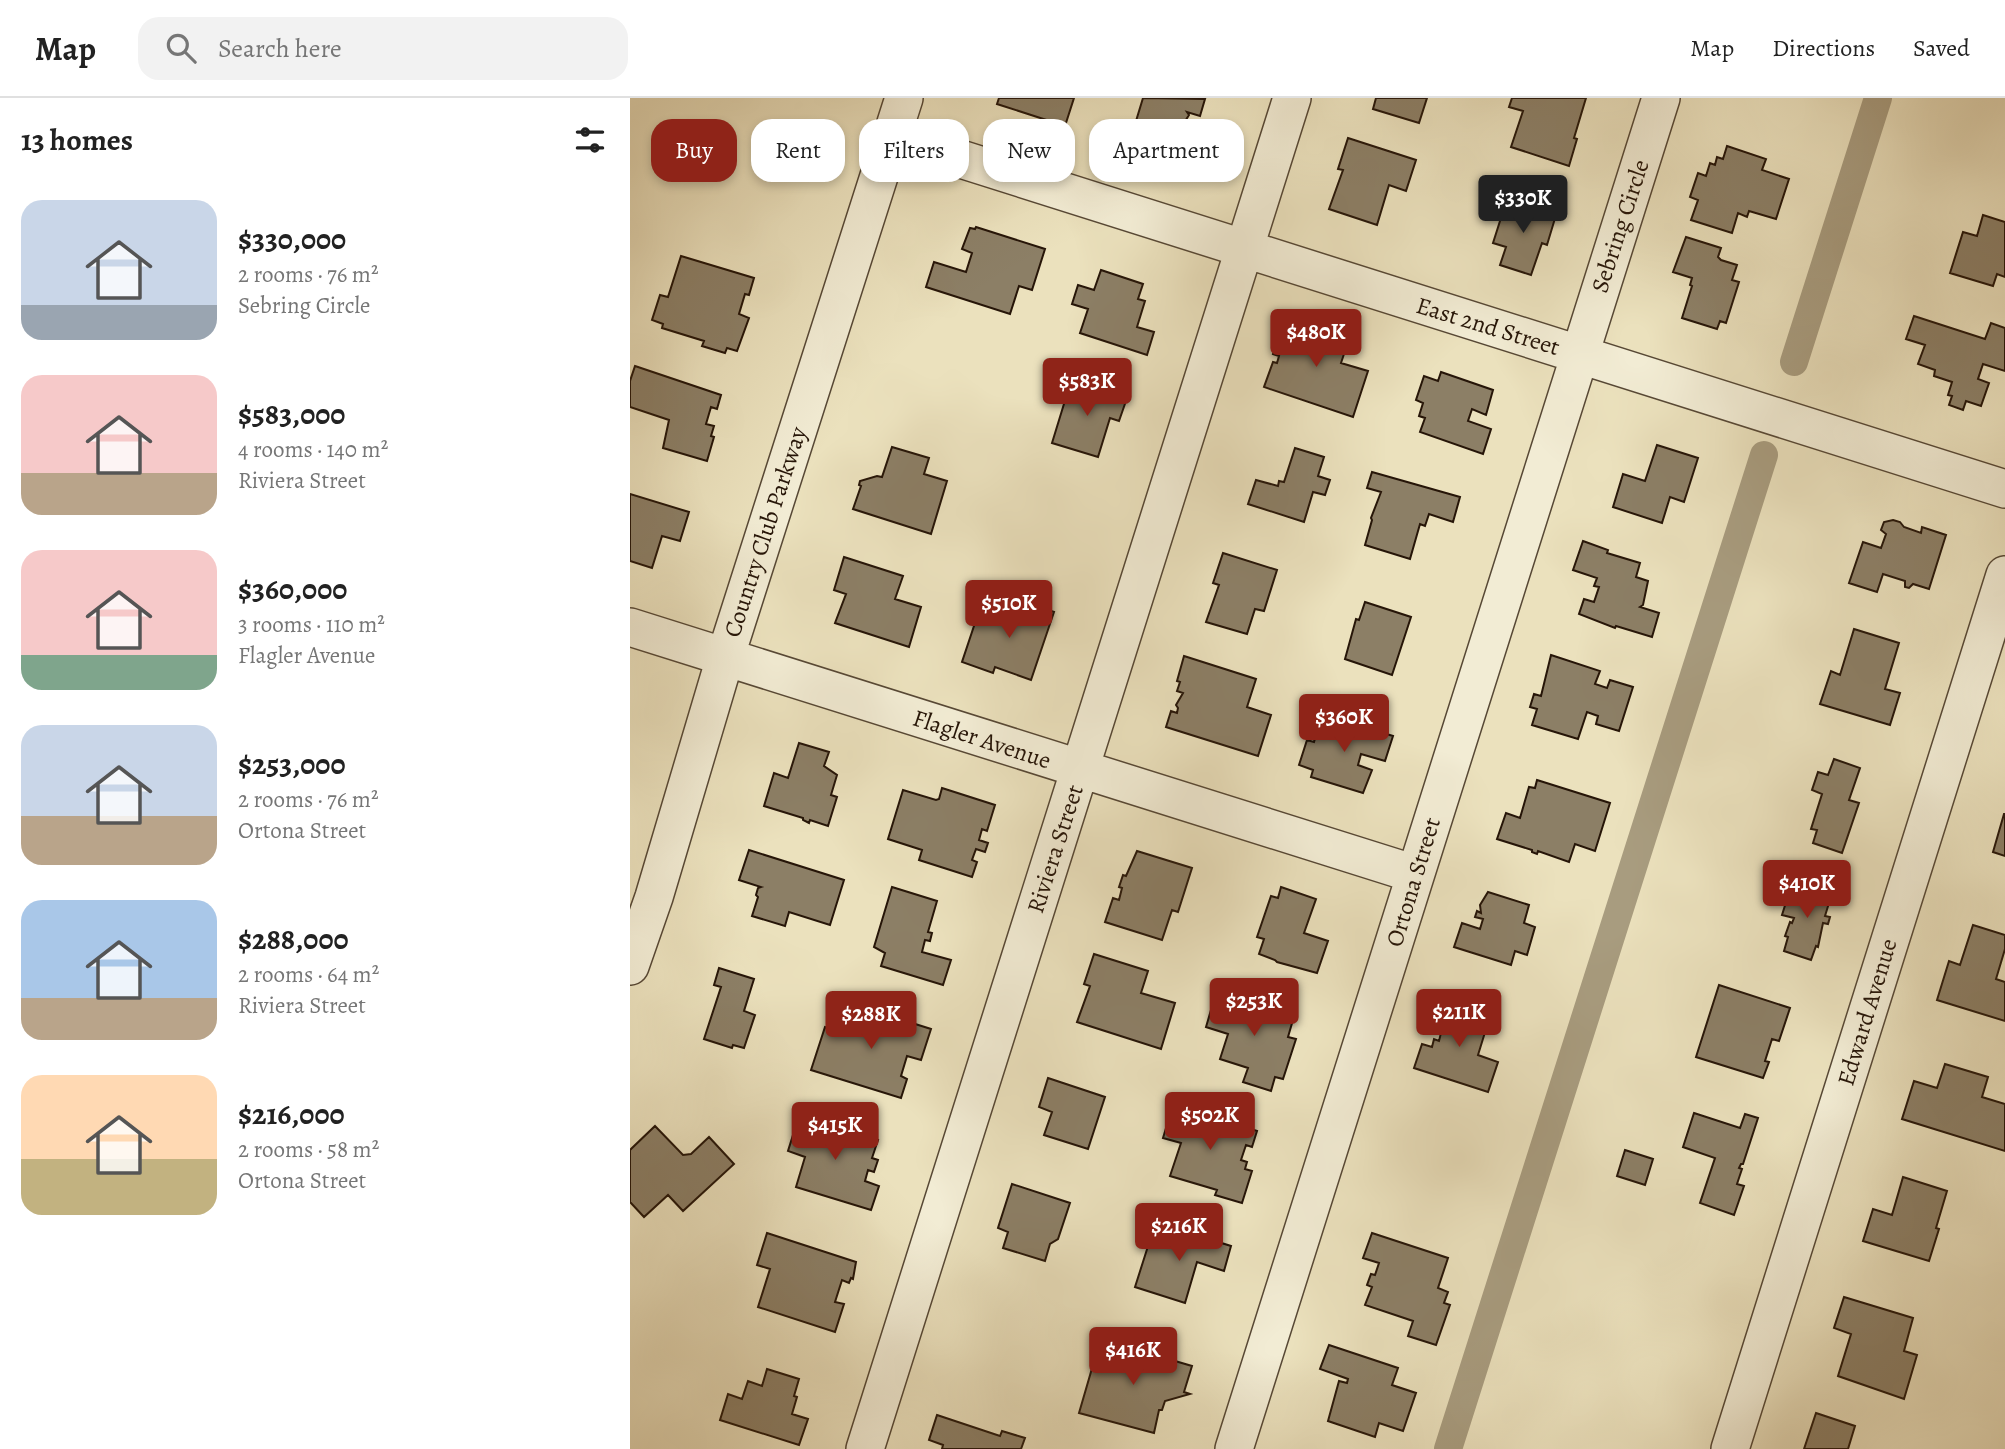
<!DOCTYPE html>
<meta charset="utf-8">
<style>
body{margin:0;font-family:Alegreya,serif;background:#f2f2f2;color:#222;height:100vh;display:flex;flex-direction:column;font-size:26px;white-space:nowrap}
*{box-sizing:border-box;margin:0}
p{font-size:23px;color:#767676}
.icon{flex:none;width:38px;height:38px;fill:none;stroke:currentColor;stroke-width:2;stroke-linecap:round;stroke-linejoin:round}
.map{position:relative;flex:1;overflow:hidden}
.side{display:flex;flex-direction:column;background:#fff;width:630px}
.side>*{flex:none}
.hud{position:absolute;left:21px;top:21px;width:665px;height:63px;display:flex;gap:14px}
.price{position:absolute;translate:-50% -60px;padding:0 16px;border-radius:7px;background:#8f2418;color:#fff;font-size:23px;line-height:46px;filter:drop-shadow(0 2px 4px #0008)}
.price::after{content:'';position:absolute;left:50%;top:42px;width:21px;height:16px;margin-left:-10px;background:inherit;clip-path:polygon(0 0,100% 0,50% 100%)}
.price.selected{background:#222;color:#fff}
ul{padding:0;list-style:none}
li{display:flex;align-items:center;gap:21px;height:175px;padding:0 21px}
li span{display:grid;place-items:center;flex:none;width:196px;height:140px;border-radius:21px;color:#555}
li>.icon{margin-inline-start:auto}
span .icon{width:84px;height:84px;fill:#fffc;stroke-width:1}
li b{font-size:30px}
h2{display:flex;justify-content:space-between;align-items:center;height:84px;padding:0 21px;font-size:30px}
.pill{padding:0 24px;border-radius:21px;background:#fff;box-shadow:0 4px 10px #0003;font-size:24px;line-height:63px}
.pill.selected{background:#8f2418;color:#fff}
header{display:flex;align-items:center;gap:42px;box-sizing:border-box;height:98px;padding:0 35px;background:#fff;border-bottom:2px solid #e0e0e0}
header strong{font-size:33px}
nav{display:flex;gap:38px;margin-inline-start:auto;font-size:24px}
.search{width:490px;height:63px;background:#f2f2f2;display:flex;align-items:center;gap:18px;box-sizing:border-box;padding:0 24px;border-radius:21px;color:#767676;font-size:26px}
main{display:flex;flex:1;min-height:0}
.map>svg:first-child{display:block}
.lines{fill:none;stroke-linecap:round;stroke-linejoin:round}
.canal{stroke:#a89c7f;stroke-width:28}
.building{fill:#8c7f66;stroke:#261508;stroke-width:2}
.minor-casing{stroke:#574835;stroke-width:40}
.minor{stroke:#f2ecd4;stroke-width:37}
.labels{text-anchor:middle;stroke-width:5;stroke-linejoin:round;paint-order:stroke}
.street-label{font-size:24px;fill:#261508;stroke:#f2ecd4}
</style>
<header>
<strong>Map</strong>
<div class="search"><svg class="icon" aria-label="search" viewBox="0 0 24 24"><circle cx="10" cy="10" r="6"/><path d="M15 15l6 6"/></svg>Search here</div>
<nav><a>Map</a><a>Directions</a><a>Saved</a></nav>
</header>
<main>
<section class="side">
<h2>13 homes<svg class="icon" aria-label="filters" viewBox="0 0 24 24"><path d="M4 7h16M4 17h16"/><circle cx="9" cy="7" r="2"/><circle cx="15" cy="17" r="2"/></svg></h2>
<ul>
<li><span style="background:linear-gradient(#c9d6e8 75%,#9aa5b1 0)"><svg class="icon" aria-label="home" viewBox="0 0 24 24"><path d="M3 11l9-7 9 7M6 9v11h12V9"/></svg></span><div><b>$330,000</b><p>2 rooms · 76 m²</p><p>Sebring Circle</p></div></li>
<li><span style="background:linear-gradient(#f6c9c9 70%,#b9a48a 0)"><svg class="icon" aria-label="home" viewBox="0 0 24 24"><path d="M3 11l9-7 9 7M6 9v11h12V9"/></svg></span><div><b>$583,000</b><p>4 rooms · 140 m²</p><p>Riviera Street</p></div></li>
<li><span style="background:linear-gradient(#f6c9c9 75%,#7fa58c 0)"><svg class="icon" aria-label="home" viewBox="0 0 24 24"><path d="M3 11l9-7 9 7M6 9v11h12V9"/></svg></span><div><b>$360,000</b><p>3 rooms · 110 m²</p><p>Flagler Avenue</p></div></li>
<li><span style="background:linear-gradient(#c9d6e8 65%,#b9a48a 0)"><svg class="icon" aria-label="home" viewBox="0 0 24 24"><path d="M3 11l9-7 9 7M6 9v11h12V9"/></svg></span><div><b>$253,000</b><p>2 rooms · 76 m²</p><p>Ortona Street</p></div></li>
<li><span style="background:linear-gradient(#a9c7e8 70%,#b9a48a 0)"><svg class="icon" aria-label="home" viewBox="0 0 24 24"><path d="M3 11l9-7 9 7M6 9v11h12V9"/></svg></span><div><b>$288,000</b><p>2 rooms · 64 m²</p><p>Riviera Street</p></div></li>
<li><span style="background:linear-gradient(#ffd9b3 60%,#c2b280 0)"><svg class="icon" aria-label="home" viewBox="0 0 24 24"><path d="M3 11l9-7 9 7M6 9v11h12V9"/></svg></span><div><b>$216,000</b><p>2 rooms · 58 m²</p><p>Ortona Street</p></div></li>
</ul>
</section>
<div class="map">
<svg width="1375" height="1351" viewBox="0 0 1375 1351">
<rect width="100%" height="100%" fill="#ebe1bd"/>
<filter id="stains"><feTurbulence type="fractalNoise" baseFrequency=".00286" numOctaves="4"/><feColorMatrix values="0 0 0 0 .2 0 0 0 0 .09 0 0 0 0 .02 0 0 0 .5 -.17"/></filter>
<radialGradient id="worn" r=".72"><stop offset=".6" stop-color="#630" stop-opacity="0"/><stop offset="1" stop-color="#630" stop-opacity=".3"/></radialGradient>
<g class="lines">
<path class="canal" d="M1164 264 1248 0
M818 1351 1134 357"/>
</g>
<path class="building" d="M369 0H444L435 28 367 6Z
M513 0 575 1 570 18 557 14 559 17 554 25 561 27 558 38 581 45 574 69 499 46Z
M746 0H797L789 25 743 11Z
M882 0H956L944 40 947 41 939 68 881 49 893 13 879 9Z
M718 40 786 62 776 93 759 87 747 127 699 111 713 72 708 71Z
M1097 48 1136 61 1132 72 1159 81 1146 121 1119 113 1117 119 1108 115 1102 135 1061 122 1068 102 1060 99 1068 75 1076 78 1080 65 1085 67 1087 59 1093 61Z
M877 101 926 117 917 147 912 145 901 177 870 167 876 149 863 145Z
M1353 117 1375 124V179L1367 176 1363 188 1320 175 1333 134 1347 138Z
M346 129 415 151 402 192 389 188 380 216 296 189 304 164 336 174 342 155 332 151 340 130 345 131Z
M1056 139 1091 150 1088 159 1091 162 1107 167 1102 182 1109 184 1096 225 1090 223 1087 231 1052 220 1062 188 1060 187 1062 180 1043 174Z
M51 158 124 180 119 197 115 196 109 216 119 220 107 253 97 250 95 255 72 248 74 243 32 230 33 226 22 222 30 197 38 199Z
M471 172 513 186 508 201 515 203 507 229 524 234 517 257 450 235 458 211 442 206 448 187 464 192Z
M1284 218 1355 241 1361 225 1375 230V273L1353 266 1348 281 1359 285 1351 308 1336 303 1333 312 1319 307 1322 298 1318 297 1322 284 1304 278 1305 272 1288 266 1295 247 1276 241Z
M654 223 677 231 678 227 719 241 711 265 738 273 723 319 634 289 643 264 647 265 649 258 643 256Z
M5 268 91 297 87 311 81 309 76 326 84 328 81 338 84 339 77 363 33 350 39 322 0 309V283Z
M811 274 863 292 856 317 842 311 838 323 861 331 853 356 790 334 795 320 789 318 793 305 786 302 794 278 808 283Z
M441 283 497 300 489 323 480 320 468 359 422 345Z
M1027 347 1068 360 1054 404 1040 399 1032 425 983 409 993 376 1015 383Z
M262 349 299 360 294 376 317 383 301 436 223 411 231 388 229 387 230 383 247 378 252 379Z
M665 350 694 359 688 378 700 382 695 397 683 394 674 424 618 406 626 382 648 388 649 383 654 384Z
M742 374 830 399 823 424 799 416 795 428 790 426 780 461 735 447 742 422 741 420 751 394 737 390Z
M0 396 59 414 50 443 32 438 22 470 0 463Z
M1263 422 1270 424 1274 429 1291 435 1292 429 1316 437 1299 491 1283 486 1279 490 1275 489V483L1253 476 1247 494 1219 485 1233 444 1251 450 1256 436 1251 432 1254 424Z
M953 443 978 452 977 455 1010 465 1006 479 1018 483 1013 507 1010 509 1029 515 1022 539 986 528 985 530 949 516 954 501 964 504 969 489 964 488 967 480 943 472Z
M593 455 647 472 634 513 625 511 617 536 576 524 589 487 583 485Z
M214 459 273 478 265 501 291 509 279 549 205 525 216 496 204 492Z
M387 502 424 514 401 582 365 569 363 575 332 564 350 510 381 521Z
M735 504 781 519 762 577 715 561 726 521 729 522Z
M1224 531 1269 545 1255 591 1270 595 1260 627 1190 606 1201 573 1210 577Z
M921 557 970 573 965 586 977 590 980 582 1003 589 989 633 966 626 968 618 957 614 948 641 902 627 907 611 900 609 904 596 911 598Z
M554 558 626 581 617 609 641 617 628 658 536 629 541 613 547 615 548 610 546 607 553 595 547 593 550 584 547 583Z
M700 619 763 638 755 663 731 656 728 667 742 672 733 695 681 679 683 672 669 667 677 642 684 644 688 630 696 633Z
M169 645 199 654 194 668 207 677 201 697 207 699 198 728 180 722 179 725 173 722V720L134 708 144 675 158 680Z
M1204 661 1230 670 1219 702 1229 705 1212 755 1183 745 1187 732 1181 731 1192 696 1182 692 1188 674 1198 677Z
M907 682 980 705 965 753 945 746 939 764 908 753 907 756 902 754V752L867 741 876 715 890 720 899 689 905 690Z
M312 690 365 707 357 733 352 731 349 742 358 745 355 754 346 751 342 762 347 764 342 779 289 762 292 752 258 741 273 692 306 702 309 701Z
M1374 716H1375V758L1363 754Z
M119 752 214 782 200 827 159 814 155 828 122 818 128 799 126 797 128 790 131 789 109 782Z
M507 753 562 770 548 814 542 812 532 842 475 824 483 800 489 802 492 790 489 789 493 777 496 778Z
M1176 783 1203 792 1195 818 1200 819 1198 826 1193 825 1188 849 1186 848 1181 862 1154 853 1158 839 1155 838 1160 824 1162 825 1164 820 1152 817 1158 798 1170 802Z
M262 789 307 803 298 834 302 835 300 843 295 842 292 854 321 862 313 887 251 868 255 855 244 849Z
M651 789 686 801 674 835 698 843 687 875 647 864 645 862 629 856 634 841 627 839 641 798 648 800Z
M858 794 899 807 894 825 905 829 897 857 885 853 881 867 824 849 832 825 850 831 853 821 845 819 847 813 851 815 850 807Z
M1343 827 1375 837V851L1366 881 1375 884V923L1307 902 1319 863 1330 867Z
M464 856 518 873 511 895 545 905 531 951 447 924 460 888 454 886Z
M89 870 124 881 114 913 125 917 114 950 103 947 102 950 74 941 91 889 84 887Z
M1089 887 1160 910 1149 943 1142 941 1135 963 1139 964 1133 980 1066 959Z
M586 895 636 911 638 906 665 915 658 939 666 941 653 981 645 979 641 993 613 984 618 970 590 961 598 936 576 929Z
M812 903 860 918 848 957 868 964 858 994 784 970 792 946 802 949 804 941 809 943 812 931 808 930 811 921 805 919Z
M225 907 301 931 291 962 277 958 271 978 277 981 271 1000 181 972 195 929 216 936Z
M1315 966 1358 979 1352 999 1375 1006V1053L1272 1021 1284 983 1307 990Z
M418 980 475 999 458 1051 414 1037 422 1014 409 1009Z
M543 1007 627 1033 622 1049 616 1047 611 1062 617 1064 615 1071 622 1073 612 1105 585 1097 587 1092 540 1078 551 1045 533 1040Z
M1064 1015 1110 1030 1115 1016 1128 1020 1113 1066H1111L1109 1070 1112 1071 1107 1086 1114 1088 1104 1117 1070 1105 1085 1060 1053 1049Z
M169 1018 248 1042 242 1060 248 1062 244 1074 238 1072 235 1083 249 1088 241 1112 166 1089 175 1059 158 1053Z
M25 1028 53 1057 61 1056 79 1039 104 1066 53 1113 38 1097 14 1119 0 1104V1052Z
M995 1052 1023 1061 1015 1087 987 1078Z
M1273 1079 1317 1093 1306 1130 1309 1131 1299 1163 1233 1143 1243 1111 1262 1117Z
M382 1086 440 1105 428 1141 420 1146 415 1163 373 1150 378 1134 368 1130Z
M537 1128 601 1148 594 1173 567 1164 555 1205 505 1189 519 1145 530 1149Z
M137 1135 226 1164 223 1181 221 1180 219 1185 212 1182 205 1204 214 1206 205 1234 128 1209 140 1171 127 1167Z
M742 1135 818 1160 808 1190 818 1194 814 1205 820 1207 806 1247 778 1238 783 1223 735 1207 742 1189 737 1187 741 1176 745 1177 749 1165 733 1160Z
M1214 1199 1283 1220 1274 1253 1287 1257 1274 1301 1208 1278 1221 1236 1204 1230Z
M480 1244 562 1268 554 1294 560 1296 535 1303 532 1312H529L524 1335 449 1315 463 1267 473 1269V1260Z
M699 1247 768 1270 762 1287 786 1295 773 1333 749 1325 745 1339 698 1323 709 1283 717 1285 718 1281 690 1271Z
M137 1271 169 1281 164 1298 167 1299 162 1316 178 1321 169 1347 90 1322 98 1296 112 1301 118 1283 132 1288Z
M1186 1315 1225 1328 1218 1351H1174Z
M307 1317 370 1338 372 1333 395 1340 391 1351H312L313 1347 299 1342Z"/>
<g class="lines">
<defs>
<path id="minor" d="M261 39 1375 391
M0 529 785 776
M0 868 24 799 95 560 274 0
M235 1351 662 0
M604 1351 1031 0
M1100 1351 1375 477"/>
</defs>
<use href="#minor" class="minor-casing"/>
<use href="#minor" class="minor"/>
</g>
<g class="labels">
<g class="street-label">
<text transform="translate(990 128) rotate(-72)" y="8">Sebring Circle</text>
<text transform="translate(858 228) rotate(17)" y="8">East 2nd Street</text>
<text transform="translate(135 434) rotate(-72)" y="8">Country Club Parkway</text>
<text transform="translate(352 641) rotate(18)" y="8">Flagler Avenue</text>
<text transform="translate(425 751) rotate(-72)" y="8">Riviera Street</text>
<text transform="translate(783 784) rotate(-73)" y="8">Ortona Street</text>
<text transform="translate(1237 914) rotate(-73)" y="8">Edward Avenue</text>
</g>
</g>
<rect width="100%" height="100%" filter="url(#stains)"/>
<rect width="100%" height="100%" fill="url(#worn)"/>
</svg>
<b class="price selected" style="left:893px;top:137px">$330K</b>
<b class="price" style="left:686px;top:271px">$480K</b>
<b class="price" style="left:457px;top:320px">$583K</b>
<b class="price" style="left:379px;top:542px">$510K</b>
<b class="price" style="left:714px;top:656px">$360K</b>
<b class="price" style="left:1177px;top:822px">$410K</b>
<b class="price" style="left:624px;top:940px">$253K</b>
<b class="price" style="left:829px;top:951px">$211K</b>
<b class="price" style="left:241px;top:953px">$288K</b>
<b class="price" style="left:580px;top:1054px">$502K</b>
<b class="price" style="left:205px;top:1064px">$415K</b>
<b class="price" style="left:549px;top:1165px">$216K</b>
<b class="price" style="left:503px;top:1289px">$416K</b>
<div class="hud">
<a class="pill selected">Buy</a>
<a class="pill">Rent</a>
<a class="pill">Filters</a>
<a class="pill">New</a>
<a class="pill">Apartment</a>
</div>
</div>
</main>
